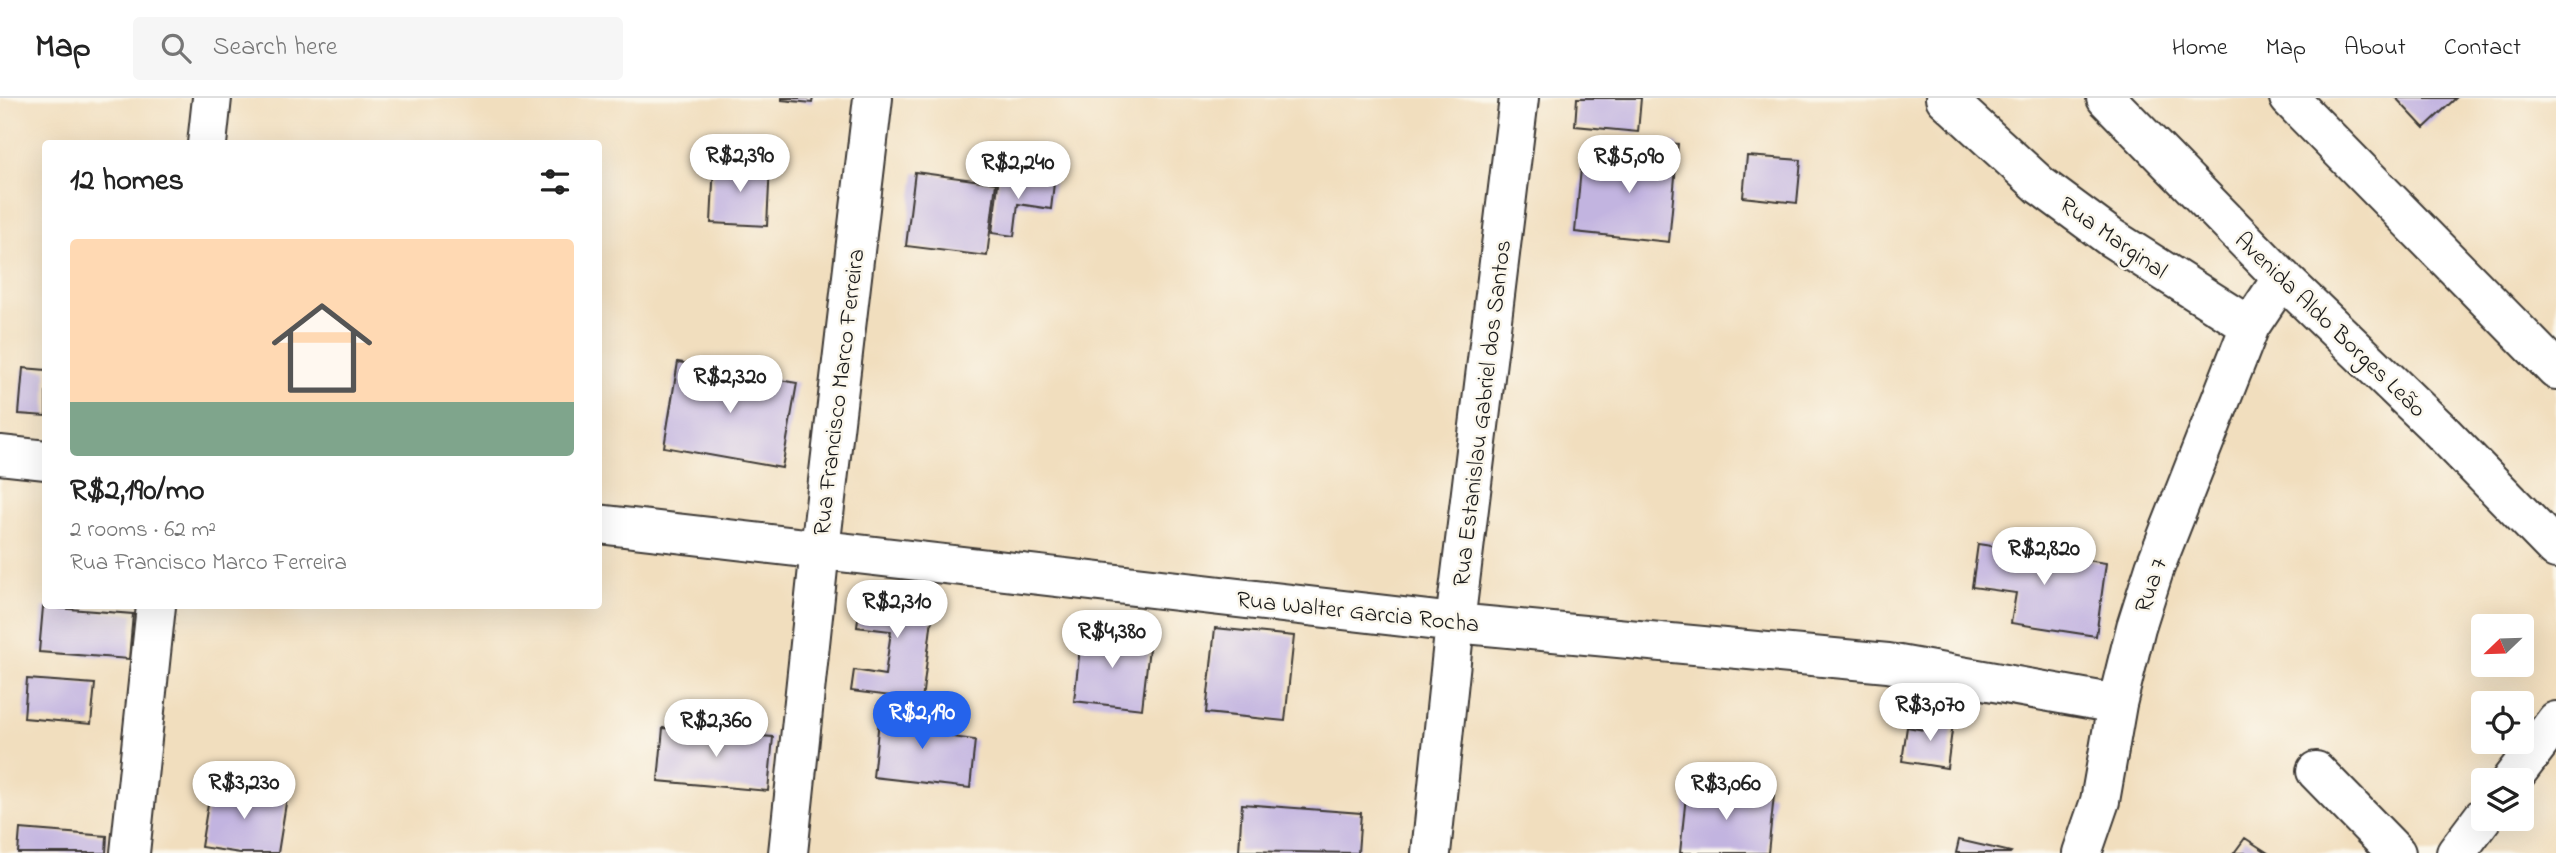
<!DOCTYPE html>
<meta charset="utf-8">
<style>
body{margin:0;font-family:"Indie Flower",sans-serif;background:#f6f6f6;color:#222;height:100vh;display:flex;flex-direction:column;font-size:26px;white-space:nowrap}
*{box-sizing:border-box;margin:0}
p{font-size:23px;color:#767676}
.icon{flex:none;width:38px;height:38px;fill:none;stroke:currentColor;stroke-width:2;stroke-linecap:round;stroke-linejoin:round}
.map{position:relative;flex:1;overflow:hidden}
.drawer{position:absolute;left:42px;top:42px;width:560px;height:469px;display:flex;flex-direction:column;background:#fff;border-radius:7px;box-shadow:0 7px 28px #0002}
.drawer>*{flex:none}
.needle{width:46px;rotate:247deg}
.controls{position:absolute;left:2471px;top:516px;display:grid;gap:14px}
.controls a{display:grid;place-items:center;width:63px;height:63px;border-radius:7px;background:#fff;box-shadow:0 7px 28px #0002;font-size:35px}
.price{position:absolute;translate:-50% -60px;padding:0 16px;border-radius:24px;background:#fff;color:#222;font-size:23px;line-height:46px;filter:drop-shadow(0 2px 4px #0008)}
.price::after{content:'';position:absolute;left:50%;top:42px;width:21px;height:16px;margin-left:-10px;background:inherit;clip-path:polygon(0 0,100% 0,50% 100%)}
.price.active{background:#2563eb;color:#fff}
ul{padding:0;list-style:none}
li{display:grid;align-content:center;gap:14px;height:371px;padding:0 28px}
li+li{border-top:2px solid #e0e0e0}
li span{display:grid;place-items:center;height:217px;border-radius:7px;color:#555}
li>.icon{margin-inline-start:auto}
span .icon{width:126px;height:126px;fill:#fffc;stroke-width:1}
li b{font-size:30px}
h2{display:flex;justify-content:space-between;align-items:center;height:84px;padding:0 28px;font-size:30px}
header{display:flex;align-items:center;gap:42px;box-sizing:border-box;height:98px;padding:0 35px;background:#fff;border-bottom:2px solid #e0e0e0}
header strong{font-size:33px}
nav{display:flex;gap:38px;margin-inline-start:auto;font-size:24px}
.search{width:490px;height:63px;background:#f6f6f6;display:flex;align-items:center;gap:18px;box-sizing:border-box;padding:0 24px;border-radius:7px;color:#767676;font-size:26px}
.map>svg:first-child{display:block}
.building{fill:#c2b4e0}
.lines{fill:none;stroke-linecap:round;stroke-linejoin:round}
.minor-casing{stroke:#3c3934;stroke-width:42}
.tertiary-casing{stroke:#3c3934;stroke-width:42}
.minor{stroke:#fff;stroke-width:38}
.tertiary{stroke:#fff;stroke-width:38}
.labels{text-anchor:middle;stroke-width:5;stroke-linejoin:round;paint-order:stroke}
.street-label{font-size:24px;fill:#1c1c1c;stroke:#fbf7ec}
</style>
<header>
<strong>Map</strong>
<div class="search"><svg class="icon" aria-label="search" viewBox="0 0 24 24"><circle cx="10" cy="10" r="6"/><path d="M15 15l6 6"/></svg>Search here</div>
<nav><a>Home</a><a>Map</a><a>About</a><a>Contact</a></nav>
</header>
<div class="map">
<svg width="2556" height="755" viewBox="0 0 2556 755">
<rect width="100%" height="100%" fill="#fbf7ec"/>
<filter id="ink" filterUnits="userSpaceOnUse"><feTurbulence type="fractalNoise" baseFrequency=".0143" numOctaves="2"/><feDisplacementMap in="SourceGraphic" scale="14" xChannelSelector="R" yChannelSelector="G"/><feConvolveMatrix kernelMatrix="1 2 1 2 8 2 1 2 1" color-interpolation-filters="sRGB"/></filter>
<filter id="wash" filterUnits="userSpaceOnUse"><feTurbulence type="fractalNoise" baseFrequency=".00686" numOctaves="4" result="noise"/><feDisplacementMap in="SourceGraphic" scale="28" xChannelSelector="R" yChannelSelector="G"/><feGaussianBlur stdDeviation="1.57" result="paint"/><feColorMatrix in="noise" values="0 0 0 0 0 0 0 0 0 0 0 0 0 0 0 0 0 1.4 0 .05"/><feComposite in="paint" operator="in"/></filter>
<g filter="url(#wash)">
<rect width="100%" height="100%" fill="#f1debe"/>
<g id="blocks">
<path class="building" d="M782 0H813L812 5 782 2Z
M1577 0H1641L1638 34 1575 28Z
M2396 0H2456L2424 30Z
M1640 42 1678 46 1669 144 1575 134 1582 60 1638 66Z
M1747 58 1801 62 1797 105 1743 99Z
M714 64 770 67 767 128 711 125Z
M915 74 996 85 987 158 906 148Z
M999 78 1054 85 1051 111 1018 106 1014 138 992 135Z
M678 264 797 285 782 370 664 349Z
M23 270 46 272V318L19 316Z
M1978 446 2106 465 2096 538 2011 525 2016 495 1972 489Z
M862 487 935 496 922 602 851 593 854 572 885 577 891 533 857 529Z
M43 509 133 516 129 561 39 554Z
M1215 530 1294 538 1285 623 1206 615Z
M1082 532 1150 541 1142 611 1074 603Z
M27 581 95 586 91 626 24 620Z
M880 613 954 621 952 639 975 642 970 690 873 679Z
M1932 615 1954 618 1947 670 1902 663 1907 629 1930 633Z
M663 630 773 639 768 693 658 683Z
M211 687 287 699 278 755H240L201 749Z
M1687 688 1774 697 1768 755H1680Z
M1242 706 1361 715 1358 755 1239 753Z
M20 731 107 738 106 755H18Z
M2245 740 2268 755H2234Z
M1959 742 2011 754 2010 755H1956Z"/>
</g>
</g>
<g filter="url(#ink)">
<use href="#blocks" fill-opacity="0" stroke="#3c3934" stroke-width="2"/>
<g class="lines">
<defs>
<path id="minor" d="M1945 0 2041 88 2110 139 2250 228 2282 180
M207 46 212 0
M0 357 46 362
M598 426 1455 525 1888 565 2117 606
M2316 673 2396 755
M2511 682 2556 623
M130 755 156 508
M788 755 820 451 873 0
M1431 755 1455 525 1519 0
M2082 755 2100 703 2117 606 2136 529 2155 469 2250 228
M2456 755 2483 719"/>
<path id="tertiary" d="M2106 0 2282 180 2440 332 2556 451
M2289 0 2556 272"/>
</defs>
<use href="#minor" class="minor-casing"/>
<use href="#tertiary" class="tertiary-casing"/>
<use href="#minor" class="minor"/>
<use href="#tertiary" class="tertiary"/>
</g>
</g>
<g class="labels">
<g class="street-label">
<text transform="translate(2114 139) rotate(35)" y="8">Rua Marginal</text>
<text transform="translate(2331 226) rotate(44)" y="8">Avenida Aldo Borges Leão</text>
<text transform="translate(838 294) rotate(-83)" y="8">Rua Francisco Marco Ferreira</text>
<text transform="translate(1481 315) rotate(-83)" y="8">Rua Estanislau Gabriel dos Santos</text>
<text transform="translate(2150 487) rotate(-71)" y="8">Rua 7</text>
<text transform="translate(1358 513) rotate(6)" y="8">Rua Walter Garcia Rocha</text>
</g>
</g>
</svg>
<div class="controls">
<a><svg class="needle" viewBox="-14 -14 28 28"><path d="M0-13l5 13h-10z" fill="#e53935"/><path d="M0 13l5-13h-10z" fill="#767676"/></svg></a>
<a><svg class="icon" aria-label="locate" viewBox="0 0 24 24"><circle cx="12" cy="12" r="6"/><path d="M12 2v4M12 18v4M2 12h4M18 12h4"/></svg></a>
<a><svg class="icon" aria-label="layers" viewBox="0 0 24 24"><path d="M12 4l9 5-9 5-9-5zM3 14l9 5 9-5"/></svg></a>
</div>
<b class="price" style="left:740px;top:96px">R$2,390</b>
<b class="price" style="left:1629px;top:97px">R$5,090</b>
<b class="price" style="left:1018px;top:103px">R$2,240</b>
<b class="price" style="left:730px;top:317px">R$2,320</b>
<b class="price" style="left:2044px;top:489px">R$2,820</b>
<b class="price" style="left:897px;top:542px">R$2,310</b>
<b class="price" style="left:1112px;top:572px">R$4,380</b>
<b class="price" style="left:1930px;top:645px">R$3,070</b>
<b class="price active" style="left:922px;top:653px">R$2,190</b>
<b class="price" style="left:716px;top:661px">R$2,360</b>
<b class="price" style="left:244px;top:723px">R$3,230</b>
<b class="price" style="left:1726px;top:724px">R$3,060</b>
<section class="drawer">
<h2>12 homes<svg class="icon" aria-label="filters" viewBox="0 0 24 24"><path d="M4 7h16M4 17h16"/><circle cx="9" cy="7" r="2"/><circle cx="15" cy="17" r="2"/></svg></h2>
<ul>
<li><span style="background:linear-gradient(#ffd9b3 75%,#7fa58c 0)"><svg class="icon" aria-label="home" viewBox="0 0 24 24"><path d="M3 11l9-7 9 7M6 9v11h12V9"/></svg></span><div><b>R$2,190/mo</b><p>2 rooms · 62 m²</p><p>Rua Francisco Marco Ferreira</p></div></li>
</ul>
</section>
</div>
